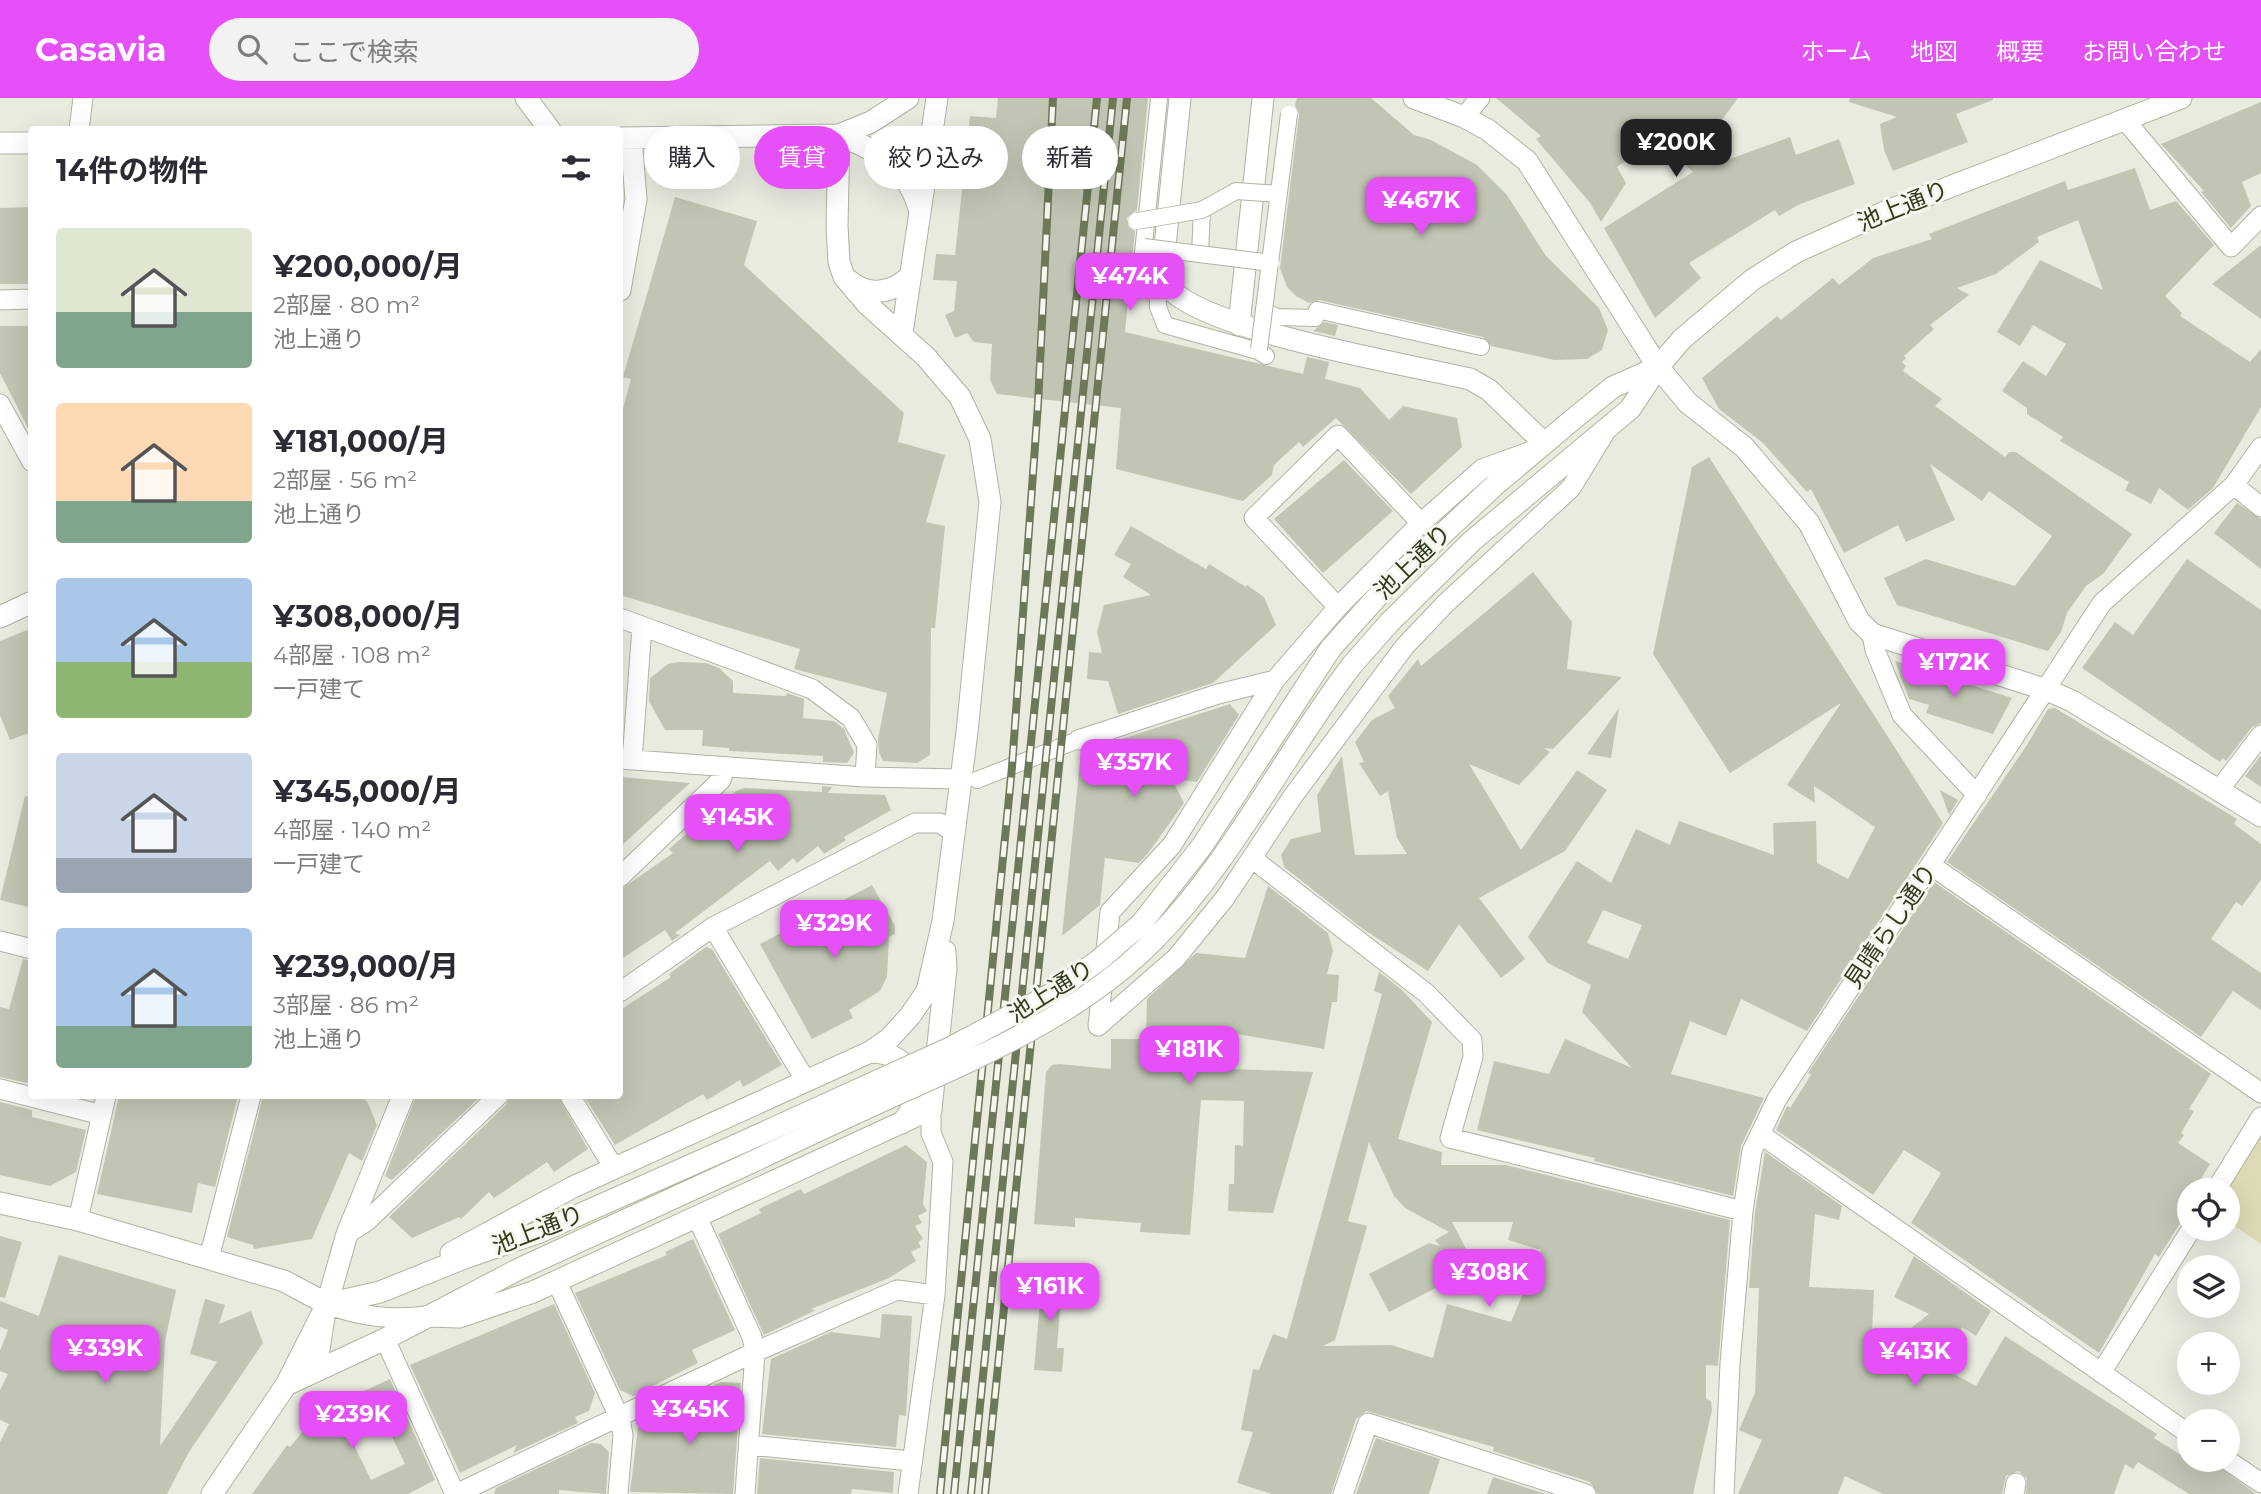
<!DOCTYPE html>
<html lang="ja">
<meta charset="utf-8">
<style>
body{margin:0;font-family:Montserrat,"Noto Sans JP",sans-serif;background:#f2f2f3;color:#2b2b33;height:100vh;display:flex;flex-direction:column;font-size:26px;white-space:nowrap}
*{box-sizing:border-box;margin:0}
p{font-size:23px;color:#7c7c81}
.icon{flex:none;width:38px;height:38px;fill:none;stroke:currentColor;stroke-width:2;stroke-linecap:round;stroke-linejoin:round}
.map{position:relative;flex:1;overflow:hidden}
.details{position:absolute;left:28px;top:28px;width:595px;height:973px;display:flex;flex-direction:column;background:#fff;border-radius:7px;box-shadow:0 7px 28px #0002}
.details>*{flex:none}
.top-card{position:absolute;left:644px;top:28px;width:665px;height:63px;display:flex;gap:14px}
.tools{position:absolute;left:2177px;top:1080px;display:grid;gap:14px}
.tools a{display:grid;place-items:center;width:63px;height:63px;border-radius:50%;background:#fff;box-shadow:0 7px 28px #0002;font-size:35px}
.price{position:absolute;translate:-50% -60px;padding:0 16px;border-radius:14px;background:#e650f8;color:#fff;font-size:23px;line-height:46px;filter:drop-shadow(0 2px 4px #0008)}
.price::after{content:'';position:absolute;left:50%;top:42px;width:21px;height:16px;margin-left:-10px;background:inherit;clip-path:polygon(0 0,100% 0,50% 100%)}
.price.on{background:#222;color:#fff}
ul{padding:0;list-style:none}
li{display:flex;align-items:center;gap:21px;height:175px;padding:0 28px}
li span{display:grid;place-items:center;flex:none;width:196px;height:140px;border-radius:7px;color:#555}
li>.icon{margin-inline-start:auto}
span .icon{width:84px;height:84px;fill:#fffc;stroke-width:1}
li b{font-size:30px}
h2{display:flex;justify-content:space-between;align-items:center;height:84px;padding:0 28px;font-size:30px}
.tag{padding:0 24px;border-radius:32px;background:#fff;box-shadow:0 7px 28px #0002;font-size:24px;line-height:63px}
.tag.on{background:#e650f8;color:#fff}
header{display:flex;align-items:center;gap:42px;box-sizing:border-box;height:98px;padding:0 35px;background:#e650f8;color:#fff}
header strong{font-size:33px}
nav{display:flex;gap:38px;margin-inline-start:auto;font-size:24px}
.search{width:490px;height:63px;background:#f2f2f3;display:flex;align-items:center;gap:18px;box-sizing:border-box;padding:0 24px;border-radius:38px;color:#7c7c81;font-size:26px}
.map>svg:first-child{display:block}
.green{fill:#dedab6}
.building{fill:#c1c6b4;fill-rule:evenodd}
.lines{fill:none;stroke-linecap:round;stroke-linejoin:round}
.pedestrian-casing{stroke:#aeb3a2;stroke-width:18}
.minor-casing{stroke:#aeb3a2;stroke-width:21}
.tertiary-casing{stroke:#aeb3a2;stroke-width:23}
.secondary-casing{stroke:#afb79d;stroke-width:23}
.pedestrian{stroke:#fff;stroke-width:16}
.minor{stroke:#fff;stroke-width:19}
.tertiary{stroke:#fff;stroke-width:21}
.secondary{stroke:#fff;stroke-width:21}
.rail-casing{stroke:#6c7859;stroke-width:8}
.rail{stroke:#f6f8ef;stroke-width:5;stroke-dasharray:16;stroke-linecap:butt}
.pedestrian-bridge-casing{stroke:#aeb3a2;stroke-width:18;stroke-linecap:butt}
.secondary-bridge-casing{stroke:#afb79d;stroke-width:23;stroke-linecap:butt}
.pedestrian-bridge{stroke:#fff;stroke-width:16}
.secondary-bridge{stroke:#fff;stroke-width:21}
.labels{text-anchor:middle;stroke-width:6;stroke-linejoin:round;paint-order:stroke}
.street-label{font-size:24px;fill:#313c1f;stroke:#f6f8ef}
</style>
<header>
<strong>Casavia</strong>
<div class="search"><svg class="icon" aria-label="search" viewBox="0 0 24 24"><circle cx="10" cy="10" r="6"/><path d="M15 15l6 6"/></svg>ここで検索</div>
<nav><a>ホーム</a><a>地図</a><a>概要</a><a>お問い合わせ</a></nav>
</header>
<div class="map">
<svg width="2261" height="1396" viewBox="0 0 2261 1396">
<rect width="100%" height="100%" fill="#e9ebdf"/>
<path class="green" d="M2261 1036V1146L2228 1124 2226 1092Z"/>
<path class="building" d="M998 0H1148L1137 112 1127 120 1129 129 1135 133 1125 234 1303 276 1307 259 1329 264 1325 281 1360 290 1389 322 1403 308 1457 320 1462 349 1411 396 1336 320 1303 349 1299 344 1274 367 1272 377 1243 403 1116 371 1121 310 997 296 990 282 992 246 974 244 967 235 955 240 945 217 954 213 957 183 933 182 936 156 955 157 970 18 996 20Z
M1297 0H1371L1414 37 1431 42 1477 67 1507 97 1546 158 1599 210 1608 232 1602 252 1587 261 1554 262 1491 248 1483 239 1319 202 1309 205 1296 198 1287 189 1280 170 1299 17 1295 7Z
M1496 0H1738L1713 34 1730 61 1790 39 1796 57 1839 41 1855 86 1800 106 1779 118 1775 112 1689 165 1701 180 1655 220 1604 130 1693 74 1655 41 1617 69 1626 85 1601 124 1590 105 1536 41 1541 38Z
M1850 0H1993V2L1956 16 1968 44 1893 73 1884 52 1880 26 1897 19 1849 4Z
M2261 4V75L2242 84 2251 108 2231 130 2201 94 2204 93 2161 46Z
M2135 70 2150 112 2176 103 2214 147 2165 198 2182 215 2180 218 2250 264 2261 251V309L2213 390 2188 412 2159 390 2151 406 2125 392 2129 384 2060 343 2063 339 2027 316V310L2002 293 2023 263 2046 278 2066 246 2033 227 2020 248 1997 234 2040 162 2103 192 2078 122 2037 139 2039 144 1996 176 1957 190 1969 197 1930 227 1934 231 1904 258 1906 260 1902 264 1906 268 1903 273 1942 301 1935 308 2005 359 2009 354H2016L2132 436 2103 476 2086 488 2067 515 2061 534 2048 553 1897 507 1884 480 1926 461 2015 488 2052 438 1989 393 1982 403 1930 366 1955 422 1906 444 1898 427 1844 455 1811 391 1807 394 1763 345 1719 311 1702 280 1777 218 1781 222 1833 180 1839 187 1873 160 1932 141 1929 136 2065 83 2068 92Z
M675 99 757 123 744 167 904 315 898 344 945 357 926 424 945 428 935 530H931L930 657 917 665 883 663 879 654 878 641 887 595 794 571 800 551 620 497V322L631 281 623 279Z
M32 109 28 186H0V110Z
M2261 147V221L2212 186Z
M1324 224 1338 227 1335 238 1313 233Z
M0 228H32V338L0 275Z
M1709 359 1943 725 1807 933 1741 901 1726 938 1690 923 1671 976 1764 1000 1741 1048 1733 1098 1594 1063 1595 1060 1477 1032 1494 963 1549 976 1565 941 1632 970 1582 914 1591 887 1548 865 1528 839 1577 763 1611 785 1636 731 1670 747 1679 723 1774 757 1773 725 1816 723 1817 765 1848 781 1875 729 1814 688 1815 705 1787 687 1841 605 1730 675 1653 556 1692 369ZM1603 812 1642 827 1628 861 1587 845Z
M1344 362 1393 413 1323 475 1274 421Z
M2237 405 2261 421V471L2214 435Z
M1131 428 1206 471 1209 466 1246 489 1247 487 1264 499 1276 527 1213 585 1118 616 1108 583 1087 581 1089 554 1102 555 1097 534 1104 507 1151 497 1123 479 1131 466 1114 457Z
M2187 461 2261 512V625L2252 629 2226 663 2223 660 2220 664 2082 570 2115 524 2133 537Z
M1533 474 1572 524 1567 571 1622 579 1553 651 1544 650 1550 654 1519 687 1469 666 1521 752 1577 672 1607 692 1565 753 1479 800 1525 861 1501 880 1459 826 1428 873 1363 831 1284 769 1281 757 1291 741 1321 734 1317 697 1342 658 1355 757 1407 756 1397 740 1388 693 1380 698 1359 665 1364 664 1355 644 1372 622 1395 610 1388 598 1418 561 1421 568Z
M32 530V634L10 642 0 617V543Z
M1895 563 2012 600 1993 636 1926 615 1929 607 1909 601Z
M679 564 706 565 719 570 733 583V595L786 598 787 595 804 601 803 620 834 623 844 631 854 655 847 665 823 664V658L729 653V650L702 648 703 632H665L649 603 650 580 668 566Z
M1230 606 1239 617 1197 684 1172 681 1184 705 1149 754 1139 765 1105 760 1100 807 1062 838 1081 654Z
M1619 610 1611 660 1587 656Z
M2055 610 2237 721 2234 726 2261 746V782L2242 808 2236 804 2211 841 2261 875V912L2233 893 2201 939 1947 764 2027 647 2048 611Z
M2261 657V689L2245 678Z
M620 679 690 685 620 749Z
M822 688 832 689 828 695 885 697 891 712 844 739 846 742 824 756 818 748 797 765 793 760 778 773 770 763 675 835 680 837 672 843 665 832 620 862V792L673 755 669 751 736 693 744 690 822 694Z
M1940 692 1958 702 1949 717Z
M25 698 32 699V810L0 802Z
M1934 784 2211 976 2189 1011 2194 1013 2181 1035 2184 1037 2178 1045 2210 1066 2194 1092H2189V1111L2159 1159 2155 1156 2099 1255 1911 1125 1941 1075 1904 1052 1873 1097 1776 1032 1787 1008 1790 1010 1811 977 1808 975Z
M872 787 895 828V836L889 839 887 879 880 893 849 912 853 920 812 941 760 846Z
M1268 788 1328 835 1333 853 1327 876 1339 877 1337 904H1332L1324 951 1209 931 1208 970 1313 974 1273 1115 1228 1113 1229 1086H1234L1235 1047 1243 1048 1244 1003 1201 1002 1190 1137 1140 1134 1141 1125 1075 1120V1129L1034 1126 1046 974 1052 967 1059 966 1111 971V941H1146L1147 901 1196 855 1245 860Z
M706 849 712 851 782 967 743 989 740 982 707 1002 703 996 615 1047 584 998H620V912L671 879 669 876Z
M23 861 32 863V986L0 979V909L9 911Z
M1379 874 1402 892 1432 924 1398 1041 1442 1054 1441 1067H1506L1730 1122 1718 1268 1706 1267V1301L1711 1303 1712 1312 1693 1396H1598L1590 1384 1493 1353 1494 1349 1366 1313 1356 1321 1331 1396H1272L1237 1385 1253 1334 1241 1332 1253 1271 1259 1272 1273 1236 1287 1241 1382 896 1374 893ZM1369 1044 1394 1098 1405 1110 1449 1134 1435 1142 1440 1148 1429 1145 1369 1176 1389 1214 1465 1175 1480 1191 1485 1187 1452 1124H1513L1508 1142 1541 1152 1511 1224 1447 1206 1433 1260 1391 1247 1323 1248 1335 1242 1367 1128 1348 1123Z
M119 998H238L215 1089 198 1085 192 1115 97 1096Z
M263 998H355L367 1003 377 1027 362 1063 349 1055 312 1141 254 1151 253 1147 227 1139Z
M416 998H481L392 1082 385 1078Z
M510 998H558L588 1051 554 1074 547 1064 494 1100 489 1094 461 1121 459 1119 412 1140 389 1119 506 1007Z
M0 1004 32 1012V1019L86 1032 76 1074 50 1088 0 1077Z
M906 1047 927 1064 923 1106 927 1113 918 1118 922 1125 915 1128 923 1141 918 1144 921 1149 911 1154 916 1163 889 1180 811 1211 816 1212 764 1237 718 1136 761 1115 759 1111 801 1091 804 1096Z
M1765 1054 1842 1108 1839 1122 1815 1116 1809 1189 1874 1192 1871 1261 1929 1216 1894 1199 1914 1158 1991 1213 1976 1238 1962 1229 1943 1270 1976 1288 2005 1238 2157 1336 2154 1340 2208 1374 2214 1365 2256 1396H2189L2138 1364 2133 1371 2125 1366 2114 1396H2026L2027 1380 2018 1373 2006 1378 2002 1396H1883L1845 1378 1838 1396H1738L1762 1342 1739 1332 1755 1295 1759 1190H1749L1755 1114Z
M0 1138 22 1144 5 1200 0 1199Z
M693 1141 735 1232 692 1252 698 1265 633 1298 620 1292 575 1195 667 1157 665 1154Z
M59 1157 176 1192 165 1243 160 1348 217 1264 190 1256 205 1201 225 1207 219 1226 251 1213 263 1245 189 1354 167 1396H0V1344L9 1326 0 1322V1292L8 1276 0 1273V1253L8 1232 0 1229V1203L39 1218Z
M1043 1170 1063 1171 1057 1250H1064L1062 1274 1034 1272Z
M554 1206 595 1295 589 1313 575 1319 578 1325 513 1355 517 1347 460 1375 410 1267Z
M882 1216 912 1218 906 1318 899 1317 896 1349 762 1336 771 1261 831 1234 880 1240Z
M390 1281 435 1382 408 1396H252L287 1347 290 1349 319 1314ZM385 1324 405 1366 371 1382 351 1341Z
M721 1284 741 1285 733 1396 630 1394 638 1330 650 1318 680 1303 713 1306 714 1287Z
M1376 1340 1440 1361 1429 1396H1356Z
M591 1345 601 1346 609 1354 606 1396 559 1392V1396H494L496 1390Z
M760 1360 894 1374 893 1395 852 1391 851 1396H757Z
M1493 1379 1546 1396H1487Z"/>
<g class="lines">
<defs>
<path id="pedestrian" d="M1143 155 1159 0
M1200 156 1202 112
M1157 171 1158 209 1165 227 1258 253 1266 258
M1264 212 1276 219 1315 220 1317 212 1481 249
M977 682 1078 642"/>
<path id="minor" d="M1464 19 1480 0
M2125 22 2231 149 2261 118
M79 32 83 0
M0 202 32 201
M0 306 32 364
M2234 387 2261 409
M1338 509 1254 420 1338 337 1421 425
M620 520 812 591 851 620 867 647 865 679
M1872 536 1875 552 1902 617 1977 697
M1078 642 1218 596 1275 582
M620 661 865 679 960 681
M632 662 642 529
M2219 692 2261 637
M1253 761 1426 895 1472 942 1473 959 1450 1040 1743 1113
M1932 768 2261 995
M620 779 721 682 725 670
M713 829 806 983
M0 843 32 851
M620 894 713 829 915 725H940L953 734
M1098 928 1176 860 1225 800 1293 698 1405 548 1446 505 1571 390 1604 336
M1098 928 1110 814 1172 747 1275 582 1338 509 1421 425 1482 371 1534 352
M0 991 102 1017
M570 998 614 1070
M1760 1036 2189 1336
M2216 1092 2261 1019
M697 1119 752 1239 755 1254 745 1396
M78 1122 106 998
M347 1136 367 1123 498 998
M209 1160 251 998
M557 1184 620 1321 623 1337 618 1396
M385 1241 455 1396
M317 1271 327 1206C361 1219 391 1222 427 1218
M2101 1275 2192 1130
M749 1347 911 1363
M2227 1362 2261 1385
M456 1396 755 1254 897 1192 935 1197
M908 1396 935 1197 943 1064 931 1035V1011
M1343 1396 1368 1325 1586 1396
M1724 1396 1730 1266 1743 1113 1752 1053 1777 1001 2102 505 2234 387 2261 349
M2014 1396 2016 1385"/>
<path id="tertiary" d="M526 0 550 32
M1180 0 1163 168C1163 176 1163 183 1168 189 1206 233 1406 266 1470 281L1489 292 1544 345
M1414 0 1464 19 1488 32 1527 63 1658 269 1688 305 1744 349 1809 425 1859 523 1872 536 2047 592 2072 603 2261 718
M839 37 837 128 839 164 844 179 868 207 926 259 960 299 980 341 990 404 967 634 943 823 927 893 910 918 889 941 870 954
M839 37 871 24 908 0
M620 40 839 37C881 54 908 69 920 114
M0 45H32
M848 182C868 199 893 196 911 177
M620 192 636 101 631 40
M1239 227 1263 0
M902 235 937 0
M0 519 32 504
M931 1011 946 871 945 853
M0 1105 78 1122 284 1183 327 1206 347 1136 403 998"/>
<path id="secondary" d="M1352 567 1389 525 1472 443 1630 311 1658 269 1682 241 1752 182 1796 154 1887 113 2181 0
M1202 748 1331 550 1385 490 1495 387 1577 318 1613 289 1658 269
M451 1155 573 1089 870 954C912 954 929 993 902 1025
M428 1218 459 1219 533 1194 931 1011
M286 1287 385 1241 519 1171 752 1064
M212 1396 286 1287 327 1206 380 1194 467 1159 540 1134 743 1044"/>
</defs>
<use href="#pedestrian" class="pedestrian-casing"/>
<use href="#minor" class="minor-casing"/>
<use href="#tertiary" class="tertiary-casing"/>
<use href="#secondary" class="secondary-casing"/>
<use href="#pedestrian" class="pedestrian"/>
<use href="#minor" class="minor"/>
<use href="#tertiary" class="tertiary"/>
<use href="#secondary" class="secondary"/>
<defs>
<path id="rail" d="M940 1396 1012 669 1038 306 1053 0
M954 1396 1097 0
M971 1396 1113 0
M985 1396 1127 0"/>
</defs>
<use href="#rail" class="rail-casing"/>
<use href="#rail" class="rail"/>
<defs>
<path id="pedestrian-bridge" d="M1137 123 1202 112 1236 93 1279 96
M1144 149 1271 165
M1259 251 1289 16"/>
<path id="secondary-bridge" d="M743 1044 952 949 1053 895 1099 862 1141 826 1202 748
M752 1064C805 1039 857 1014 911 990 997 951 1086 911 1154 842 1233 762 1284 656 1352 567"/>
</defs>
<use href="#pedestrian-bridge" class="pedestrian-bridge-casing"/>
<use href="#secondary-bridge" class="secondary-bridge-casing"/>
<use href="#pedestrian-bridge" class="pedestrian-bridge"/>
<use href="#secondary-bridge" class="secondary-bridge"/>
</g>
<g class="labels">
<g class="street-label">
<text transform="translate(1903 108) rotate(-22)" y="8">池上通り</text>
<text transform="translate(1413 464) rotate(-44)" y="8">池上通り</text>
<text transform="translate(1891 828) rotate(-56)" y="8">見晴らし通り</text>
<text transform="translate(1051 893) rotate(-32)" y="8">池上通り</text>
<text transform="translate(538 1132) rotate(-21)" y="8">池上通り</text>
</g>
</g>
</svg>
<div class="tools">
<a><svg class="icon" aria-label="locate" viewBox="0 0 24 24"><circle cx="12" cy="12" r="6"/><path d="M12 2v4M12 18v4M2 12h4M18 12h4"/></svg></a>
<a><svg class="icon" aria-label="layers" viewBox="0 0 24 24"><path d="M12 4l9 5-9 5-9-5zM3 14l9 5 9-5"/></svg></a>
<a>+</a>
<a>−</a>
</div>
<b class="price on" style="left:1676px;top:81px">¥200K</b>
<b class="price" style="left:1421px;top:139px">¥467K</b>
<b class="price" style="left:1130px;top:215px">¥474K</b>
<b class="price" style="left:1954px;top:601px">¥172K</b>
<b class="price" style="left:1134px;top:701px">¥357K</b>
<b class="price" style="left:737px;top:756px">¥145K</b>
<b class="price" style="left:834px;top:862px">¥329K</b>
<b class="price" style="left:1189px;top:988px">¥181K</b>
<b class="price" style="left:1489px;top:1211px">¥308K</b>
<b class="price" style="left:1050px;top:1225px">¥161K</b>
<b class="price" style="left:105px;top:1287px">¥339K</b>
<b class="price" style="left:1915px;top:1290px">¥413K</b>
<b class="price" style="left:690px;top:1348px">¥345K</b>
<b class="price" style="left:353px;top:1353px">¥239K</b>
<div class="top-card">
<a class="tag">購入</a>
<a class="tag on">賃貸</a>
<a class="tag">絞り込み</a>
<a class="tag">新着</a>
</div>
<section class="details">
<h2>14件の物件<svg class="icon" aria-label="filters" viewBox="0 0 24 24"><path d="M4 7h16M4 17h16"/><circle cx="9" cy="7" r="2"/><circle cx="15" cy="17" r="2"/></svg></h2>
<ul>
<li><span style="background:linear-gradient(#dfe7d0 60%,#7fa58c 0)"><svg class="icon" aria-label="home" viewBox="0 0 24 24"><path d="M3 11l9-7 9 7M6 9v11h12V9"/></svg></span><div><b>¥200,000/月</b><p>2部屋 · 80 m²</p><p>池上通り</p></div></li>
<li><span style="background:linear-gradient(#ffd9b3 70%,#7fa58c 0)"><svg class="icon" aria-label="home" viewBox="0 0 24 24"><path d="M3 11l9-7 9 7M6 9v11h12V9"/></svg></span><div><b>¥181,000/月</b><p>2部屋 · 56 m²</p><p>池上通り</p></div></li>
<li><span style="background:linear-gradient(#a9c7e8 60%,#8fb573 0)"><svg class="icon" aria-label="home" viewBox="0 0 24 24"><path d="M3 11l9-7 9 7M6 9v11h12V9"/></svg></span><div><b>¥308,000/月</b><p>4部屋 · 108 m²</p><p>一戸建て</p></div></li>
<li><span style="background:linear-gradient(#c9d6e8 75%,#9aa5b1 0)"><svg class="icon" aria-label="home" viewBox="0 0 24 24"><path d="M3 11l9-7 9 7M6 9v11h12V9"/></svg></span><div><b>¥345,000/月</b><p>4部屋 · 140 m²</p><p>一戸建て</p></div></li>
<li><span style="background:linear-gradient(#a9c7e8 70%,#7fa58c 0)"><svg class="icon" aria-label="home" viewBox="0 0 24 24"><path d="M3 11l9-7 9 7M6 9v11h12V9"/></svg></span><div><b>¥239,000/月</b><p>3部屋 · 86 m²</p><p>池上通り</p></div></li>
</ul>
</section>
</div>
